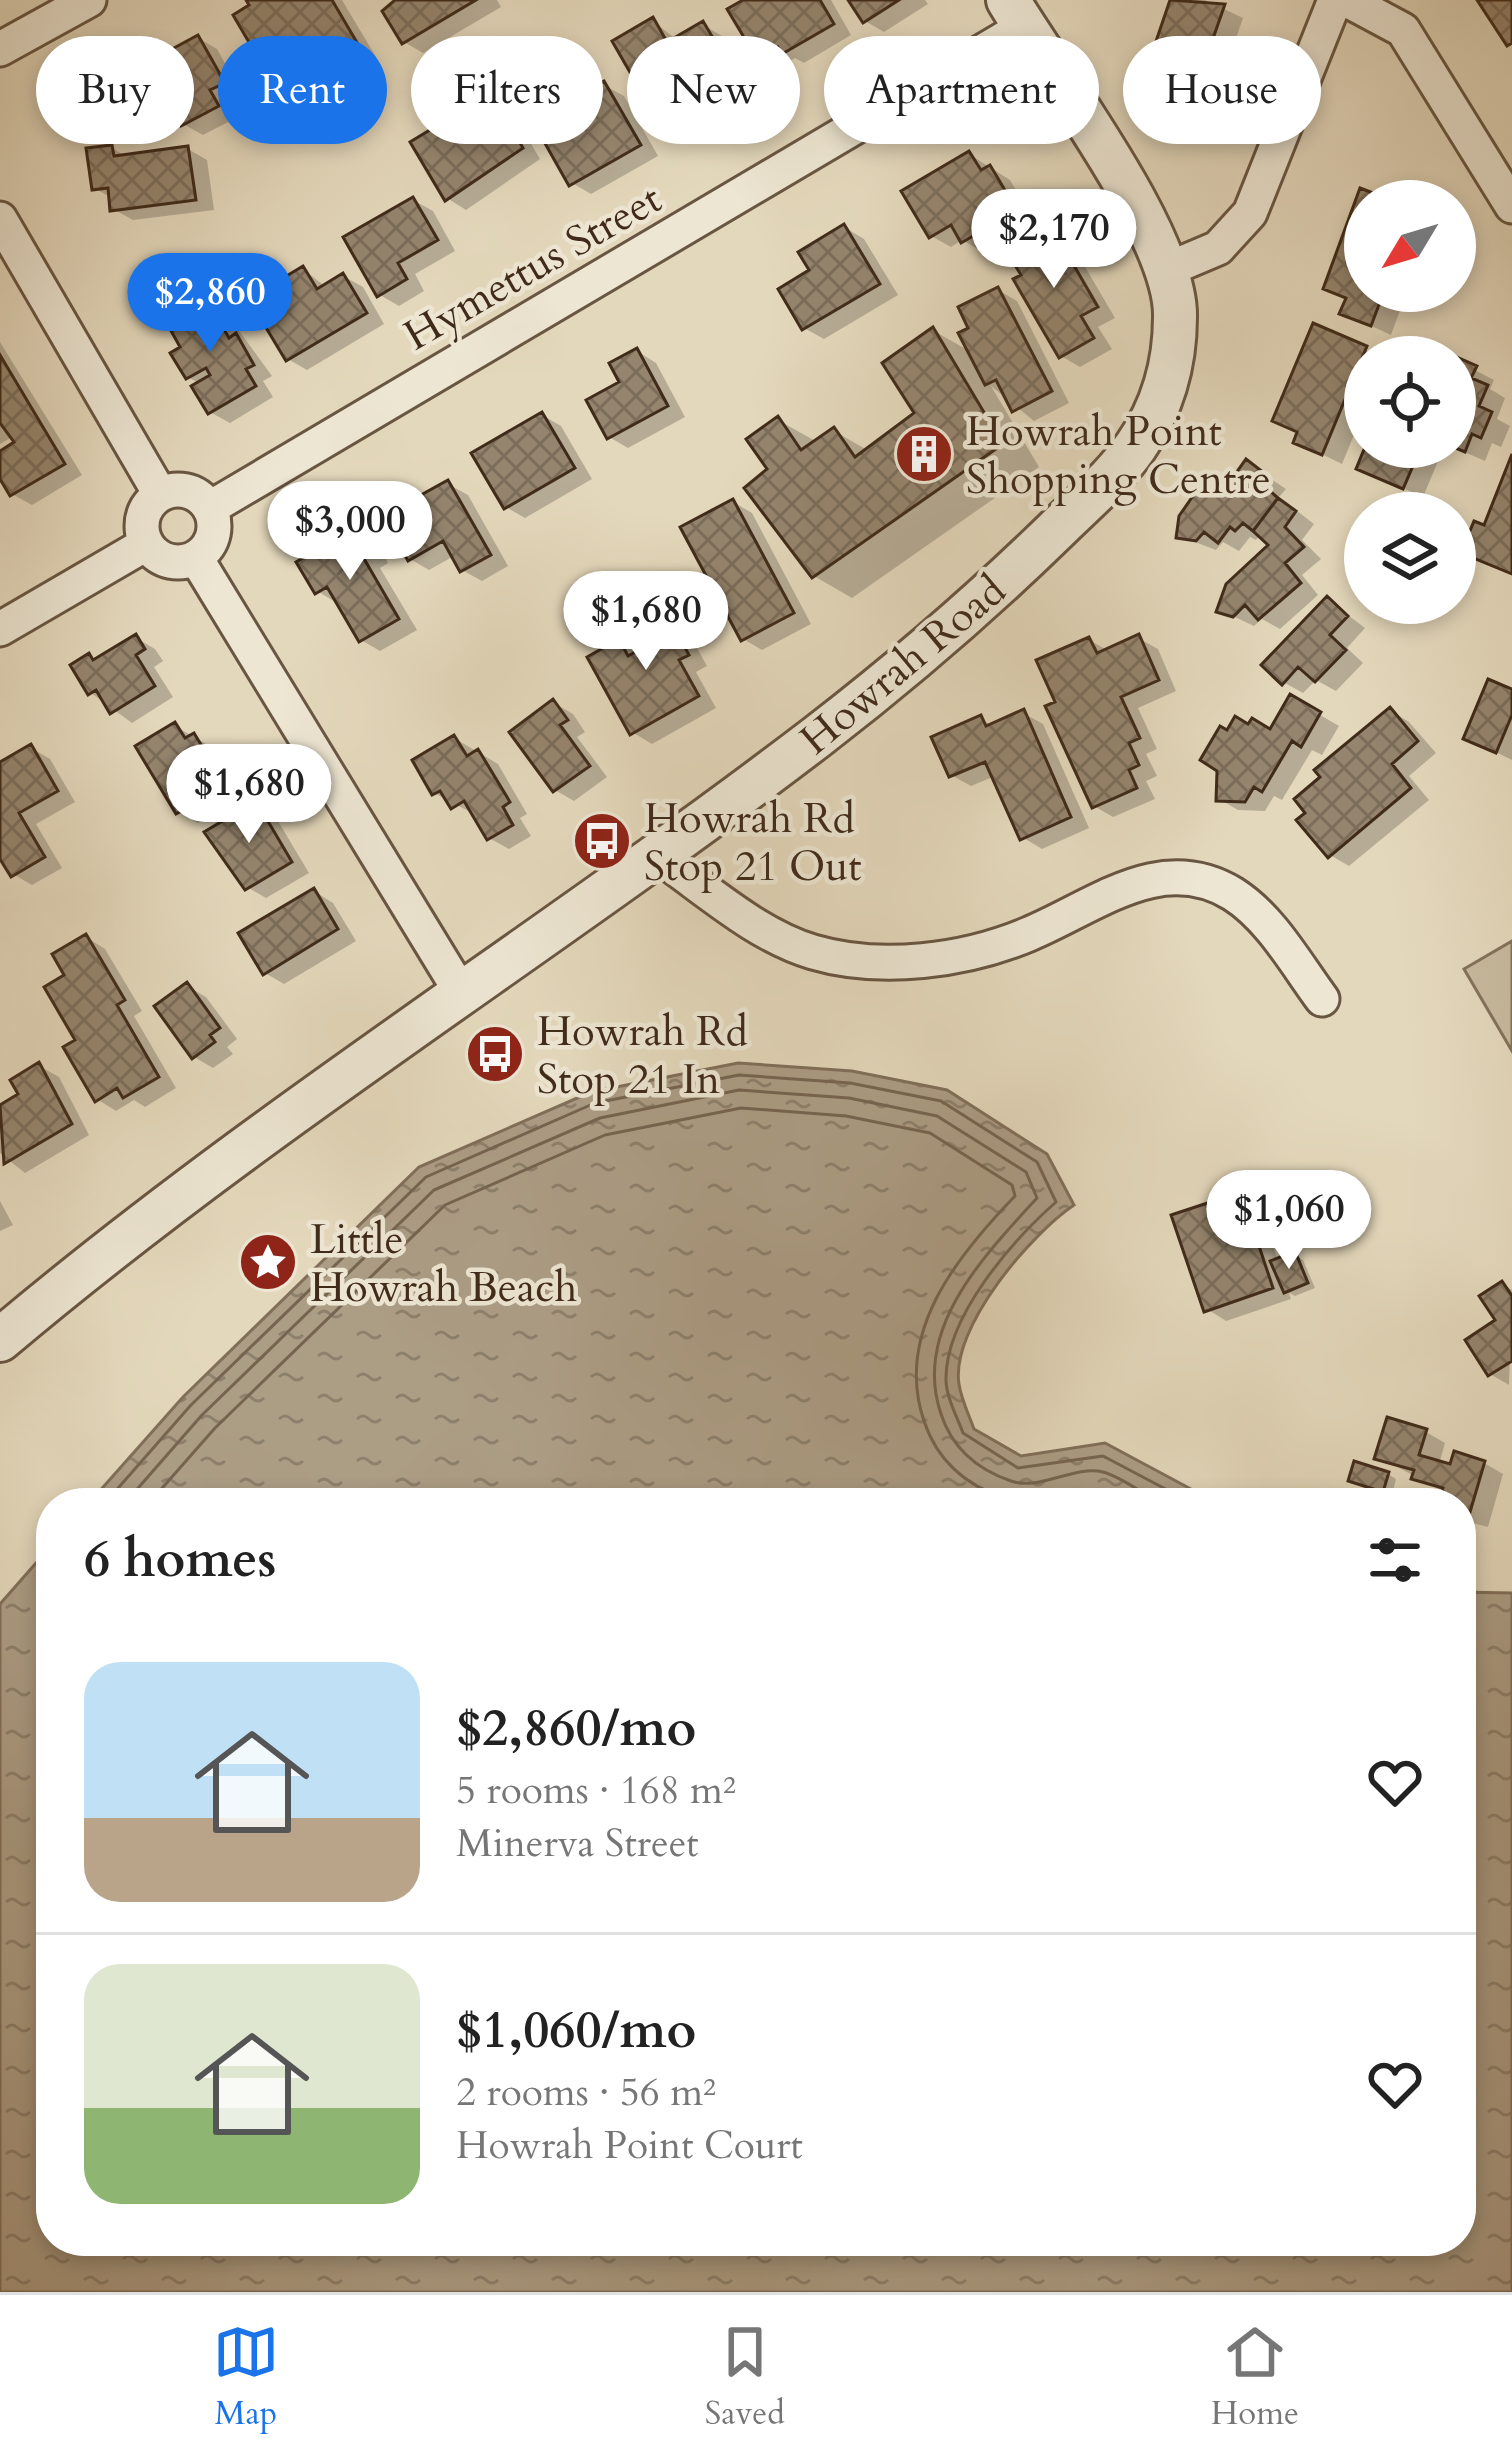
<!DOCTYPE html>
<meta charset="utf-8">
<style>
body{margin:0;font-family:Cardo,serif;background:#f2f2f2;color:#222;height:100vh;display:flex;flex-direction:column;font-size:45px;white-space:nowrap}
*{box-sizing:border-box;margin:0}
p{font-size:39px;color:#767676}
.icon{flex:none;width:66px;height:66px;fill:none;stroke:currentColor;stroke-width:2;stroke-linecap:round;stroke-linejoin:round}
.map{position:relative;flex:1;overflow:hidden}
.sheet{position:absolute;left:36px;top:1488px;width:1440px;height:768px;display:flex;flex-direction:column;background:#fff;border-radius:48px;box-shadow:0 6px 18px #0003}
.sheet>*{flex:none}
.hud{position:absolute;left:36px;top:36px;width:1440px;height:108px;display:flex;gap:24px}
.needle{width:78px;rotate:232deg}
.tools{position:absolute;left:1344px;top:180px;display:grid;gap:24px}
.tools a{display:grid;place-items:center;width:132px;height:132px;border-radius:50%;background:#fff;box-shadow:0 6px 18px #0003;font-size:60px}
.price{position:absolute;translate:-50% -102px;padding:0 27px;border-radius:42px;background:#fff;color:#222;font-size:39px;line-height:78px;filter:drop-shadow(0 3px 6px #0008)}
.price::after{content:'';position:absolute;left:50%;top:72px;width:36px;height:27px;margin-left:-18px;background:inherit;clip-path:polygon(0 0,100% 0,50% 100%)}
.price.on{background:#1a73e8;color:#fff}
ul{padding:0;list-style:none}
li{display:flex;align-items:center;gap:36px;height:300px;padding:0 48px}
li+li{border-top:3px solid #e0e0e0}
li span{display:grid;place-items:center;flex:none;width:336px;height:240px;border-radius:36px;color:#555}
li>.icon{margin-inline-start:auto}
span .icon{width:144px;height:144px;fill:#fffc;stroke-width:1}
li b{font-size:51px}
h2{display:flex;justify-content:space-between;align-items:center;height:144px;padding:0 48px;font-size:51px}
.pill{padding:0 42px;border-radius:54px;background:#fff;box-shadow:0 6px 18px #0003;font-size:42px;line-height:108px}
.pill.on{background:#1a73e8;color:#fff}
.tab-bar{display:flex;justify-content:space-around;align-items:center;height:168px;border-top:3px solid #e0e0e0;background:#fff;font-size:33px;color:#767676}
.tab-bar a{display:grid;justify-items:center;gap:6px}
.tab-bar .on{color:#1a73e8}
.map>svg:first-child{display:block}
.garden{fill:#c8bba0;stroke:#84735d;stroke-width:3}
.water{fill:url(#water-ripples);stroke:#816f5a;stroke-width:3}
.shadow{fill:#0003}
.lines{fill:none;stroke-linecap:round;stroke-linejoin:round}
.shore{stroke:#766450;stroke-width:3}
.building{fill:url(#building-cross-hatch);stroke:#402b1a;stroke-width:3}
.minor-casing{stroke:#695642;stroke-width:39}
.tertiary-casing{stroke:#695642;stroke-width:48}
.minor{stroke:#ede6d3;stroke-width:33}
.tertiary{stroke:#ede6d3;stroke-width:42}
.labels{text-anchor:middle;stroke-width:9;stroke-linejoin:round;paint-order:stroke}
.street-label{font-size:42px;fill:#402b1a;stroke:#ede6d3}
.poi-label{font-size:42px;fill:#402b1a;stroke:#ede6d3;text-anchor:start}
</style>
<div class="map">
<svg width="1512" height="2292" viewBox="0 0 1512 2292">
<defs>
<pattern id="water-ripples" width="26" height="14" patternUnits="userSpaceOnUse" patternTransform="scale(3)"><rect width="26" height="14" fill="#ac9d85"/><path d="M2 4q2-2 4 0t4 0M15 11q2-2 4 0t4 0" fill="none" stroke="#8d806c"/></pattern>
<pattern id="building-cross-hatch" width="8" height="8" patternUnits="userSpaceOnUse" patternTransform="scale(3)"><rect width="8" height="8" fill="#95856e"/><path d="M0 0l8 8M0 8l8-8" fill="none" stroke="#7b6d5a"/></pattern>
</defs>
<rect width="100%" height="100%" fill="#e4d8bc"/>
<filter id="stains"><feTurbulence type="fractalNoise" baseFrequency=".00167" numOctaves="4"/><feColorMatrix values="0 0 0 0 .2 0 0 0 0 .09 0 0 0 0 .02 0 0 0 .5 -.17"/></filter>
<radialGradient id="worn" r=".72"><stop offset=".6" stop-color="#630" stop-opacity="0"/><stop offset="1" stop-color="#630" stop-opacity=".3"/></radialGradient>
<path class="garden" d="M1512 941V1051L1464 969Z"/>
<path class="water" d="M356 63 369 87 319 116 305 92Z
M738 1063 852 1071 947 1090 1047 1154 1074 1205C1031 1234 950 1328 959 1384 961 1399 969 1415 974 1429L1021 1456 1105 1443 1217 1503H89L183 1397 419 1167 591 1092Z
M51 1546V2241H1461V1592L1512 1593V2292H0V1604Z"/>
<path class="shadow" d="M249 0H342L376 57 348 74 324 55 277 82 258 71Z
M399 0H497L501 7 423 53 404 42Z
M749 0H831L851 35 804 63 795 58 779 68 760 57Z
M851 0H925L928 4 884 32 865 21Z
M1173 0H1205L1243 18 1222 79 1155 51Z
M653 21 677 40 703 25 722 36 764 107 726 129 707 118 697 102 672 116 652 105Z
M198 38 217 49 242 94 228 102 236 118 203 135 183 124 175 108 162 114 143 103Z
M604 85 624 96 658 156 591 194 572 183Z
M491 97 510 108 540 159 466 210 447 198Z
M112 148 127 157 188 149 207 160 214 210 133 220 113 209 112 198 94 188Z
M969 154 1010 180 1027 208 1008 219 1016 233 983 252 962 240 951 247 931 236Z
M1361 192 1386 201H1365V291H1407L1391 335 1343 313 1348 299 1326 287Z
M413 200 433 211 455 251 415 274 424 291 399 306 380 295Z
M844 227 864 239 898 295 824 339 804 328 813 271Z
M1051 230 1070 241 1115 318 1098 327 1112 349 1080 367 1061 356Z
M303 269 326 287 343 276 363 287 384 324 307 370 288 359Z
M998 290 1017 301 1069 403 1034 421 991 386 1039 467 852 598 814 576 771 469 778 420 817 442 834 431 869 451 918 414 934 331 971 352 972 329Z
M204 299 224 310 272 376 263 381 273 397 230 423 210 412 200 384 188 377 184 348Z
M1315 327 1380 357H1365V408L1342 464 1297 442Z
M0 342 82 475 32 505 12 494 0 473V454L18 443 14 436 0 444Z
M637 351 656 363 685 417 628 448 609 437Z
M1455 360 1494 380 1490 389 1505 398 1497 419 1510 426 1501 447 1492 443 1485 461 1453 447Z
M542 415 561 426 592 479 525 518 506 507Z
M1368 447H1444L1423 497 1379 478Z
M1247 463 1286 489 1279 497 1314 524 1302 540 1321 559 1302 575 1318 595 1280 629 1262 619 1254 626 1220 610 1273 545 1261 534 1256 540 1250 537 1239 551 1223 542 1216 550 1179 536 1210 477 1229 488Z
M448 484 468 495 508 566 482 581 462 570 454 556 429 570 410 559Z
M733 502 752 513 811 624 762 650 743 639Z
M356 530 376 541 388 563 380 568 417 630 380 651 361 640 337 603 317 591Z
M1328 600 1365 628 1347 648 1363 663 1336 691 1316 680 1303 693 1283 682Z
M661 606 680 617 707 666 696 672 716 708 652 744 632 732 619 643 639 654 652 646Z
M136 638 155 649 163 661 154 667 173 697 132 723 91 693 89 657 97 661Z
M1138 638 1158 649 1176 691 1138 708 1157 749 1146 754 1157 776 1146 781 1155 799 1113 817 1094 806 1089 640 1109 651Z
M1512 692V760L1467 738Z
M1291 698 1339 726 1322 755 1312 750 1282 800 1274 796 1265 811 1238 810 1219 799Z
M554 703 573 714 585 732 577 737 607 777 574 801 555 790Z
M1390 710 1409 722 1436 753 1409 776 1429 800 1349 866 1330 855Z
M1023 713 1043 724 1089 828 1042 849 1022 837 995 776 971 786 951 775 980 719 993 726Z
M175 726 213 748 229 774 220 780 233 802 198 823 178 812Z
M454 738 498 764 527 814 520 818 531 836 509 849 489 838 476 815 434 793Z
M31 748 50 759 75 802 36 824 62 868 32 885 13 874 0 854V766Z
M256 805 275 816 309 873 266 898 247 887Z
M314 891 333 903 356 941 284 984 265 973Z
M86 937 105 949 142 1011 134 1016 176 1088 145 1107 134 1100 116 1111 97 1099 68 976Z
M187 986 206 997 237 1039 227 1047 233 1054 213 1068 194 1057Z
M39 1066 59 1077 89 1135 25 1173 0 1153V1106L22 1095Z
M1241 1195 1260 1207 1278 1261 1295 1255 1303 1260 1315 1288 1295 1296 1289 1293 1291 1299 1226 1321 1207 1309Z
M0 1201 13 1225 0 1231Z
M1502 1284 1512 1290 1509 1385 1490 1374Z
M1426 1432 1445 1443 1439 1464 1484 1463 1503 1474 1488 1527 1461 1520V1503H1442L1445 1492 1378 1457Z
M1388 1474 1396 1479 1392 1495 1360 1484Z"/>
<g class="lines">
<path class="shore" d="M105 1503 191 1405 426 1177 595 1103 739 1075 850 1083 941 1101 1037 1162 1056 1202C1012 1241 945 1317 946 1380 946 1396 957 1417 963 1433L1018 1468 1103 1456 1192 1503
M125 1503 202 1415 434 1190 600 1118 739 1090 849 1098 937 1116 1026 1172 1037 1198C984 1256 912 1329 941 1414 952 1448 976 1469 1011 1481 1040 1491 1074 1465 1103 1472 1122 1477 1143 1494 1160 1503
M149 1503 215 1428 445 1205 605 1135 741 1108 846 1116 930 1133 1012 1185 1015 1196C957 1256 894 1333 924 1421 937 1460 966 1486 1007 1499 1049 1512 1072 1476 1122 1503"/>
</g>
<path class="building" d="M246 0H332L359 46 326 65 311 40 256 74 241 49 250 44 233 15 249 5Z
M395 0H476L402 44 382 11Z
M743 0H820L834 24 782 54 778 47 757 59 727 9Z
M848 0H899L863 23Z
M1170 0 1225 4 1202 70 1152 53Z
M1477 0H1512V43L1507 46Z
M653 17 667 42 703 21 747 96 704 120 685 88 650 107 612 41Z
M198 35 225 83 210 90 219 106 181 126 163 93 140 106 124 75Z
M604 81 641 145 569 186 533 122Z
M491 93 523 148 445 201 410 142Z
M112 145 114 156 188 146 196 200 110 211 108 188 92 190 86 148Z
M969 151 981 170 990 165 1009 197 991 208 999 221 961 243 951 225 929 238 901 191Z
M1360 188 1394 201H1365V291H1384L1371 326 1339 314 1346 298 1323 289Z
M413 197 438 240 398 263 407 279 377 297 343 237Z
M844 224 880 284 802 330 778 289 809 270 798 252Z
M1051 226 1098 307 1081 316 1094 338 1059 358 1013 279 1021 275 1007 252Z
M303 266 317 289 343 273 367 313 286 361 262 321 278 311 265 289Z
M998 287 1052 391 1012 412 996 380 985 385 958 333 968 328 958 307Z
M204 295 229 338 236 333 254 365 246 369 256 386 208 414 191 386 210 375 206 368 186 379 170 353 180 347 164 318Z
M1313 323 1367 346 1322 455 1293 443 1297 432 1272 421Z
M933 327 1003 444 812 578 744 488 767 469 746 439 778 416 801 450 834 427 855 457 914 413 882 363Z
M1410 339 1436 350 1433 357H1402Z
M637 348 668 406 607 439 586 400 619 382 609 363Z
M1450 354 1477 366 1471 378 1488 385 1479 406 1492 412 1481 438 1472 434 1465 452 1453 447 1455 357Z
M0 355 65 464 10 496 0 479V451L14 442 0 423Z
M542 412 575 468 504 509 471 453Z
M1365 447H1421L1403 489 1356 469Z
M1512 454V574L1461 553 1474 521 1484 525Z
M1246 459 1268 476 1262 484 1278 498 1253 531 1243 523 1235 531 1230 527 1218 543 1204 532 1196 541 1176 538 1179 516 1209 473 1226 487Z
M448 480 491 555 460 572 443 541 408 561 383 516Z
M1278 498 1296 511 1285 527 1304 547 1285 563 1301 583 1258 620 1245 605 1233 617 1216 612 1226 584 1268 545 1253 531Z
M733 499 794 613 741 641 680 527Z
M356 527 371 552 363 557 399 619 359 642 327 587 315 594 296 562Z
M1327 596 1348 616 1330 635 1346 650 1315 682 1298 667 1282 685 1261 665Z
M661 603 689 655 679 660 699 696 630 735 587 657 619 639 628 656 648 645 633 618Z
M136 634 145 649 136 655 155 686 110 714 96 690 88 695 70 665 89 653 93 660Z
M1139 634 1159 680 1121 697 1140 738 1129 743 1139 765 1129 770 1137 788 1092 808 1045 706 1055 702 1036 660 1089 637 1097 653Z
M1488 679 1512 689V715L1496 753 1463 739Z
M1290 694 1321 712 1301 747 1292 741 1262 792 1254 787 1245 802 1216 801 1217 771 1200 760 1220 726 1227 730 1235 716 1248 724 1252 718 1270 729Z
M553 699 568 720 560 725 590 766 553 792 509 732Z
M1390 707 1418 741 1392 764 1411 788 1328 858 1296 820 1305 813 1294 799 1320 777 1314 770Z
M1024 709 1071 817 1020 840 985 762 949 777 931 737 981 715 986 726Z
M175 722 185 738 194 733 212 763 203 768 216 791 176 814 135 746Z
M454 735 467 756 478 749 510 802 503 807 513 825 487 840 464 801 451 809 440 791 432 795 412 760Z
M31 744 58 791 19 813 45 857 11 877 0 859V762Z
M256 801 292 862 245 890 204 832Z
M314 888 338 929 263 975 238 933Z
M86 934 125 1000 117 1005 159 1077 123 1098 117 1088 95 1102 63 1047 75 1040 44 987 64 975 52 954Z
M187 982 220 1028 210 1035 215 1042 192 1059 154 1006Z
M39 1062 72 1124 4 1164 0 1105 18 1094 10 1080Z
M1241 1192 1273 1288 1204 1312 1171 1215Z
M1295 1251 1308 1283 1284 1293 1270 1261Z
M1502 1281 1512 1296V1361L1488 1376 1465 1340 1495 1320 1479 1296Z
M1387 1417 1427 1429 1419 1455 1450 1464 1454 1451 1485 1461 1468 1519 1461 1517V1503H1439L1443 1488 1411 1479 1414 1470 1374 1459Z
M1354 1461 1389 1472 1383 1492 1348 1481Z"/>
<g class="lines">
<defs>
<path id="minor" d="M1347 0 1403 30 1512 206
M0 49 89 0
M0 219 160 494
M1166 270 1218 248 1250 213 1335 0
M142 526a36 36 0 1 1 72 0a36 36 0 1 1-72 0Z
M210 508 1024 27
M196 558 462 994
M0 629 146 544
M658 856C706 889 756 935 813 952 881 972 965 961 1029 934 1096 906 1161 850 1233 894 1271 918 1296 964 1322 999"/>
<path id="tertiary" d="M0 1340C259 1121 549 942 818 736 901 672 980 604 1055 531 1082 504 1114 478 1136 446 1163 407 1175 365 1175 317 1177 236 1052 74 1008 0"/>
</defs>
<use href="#minor" class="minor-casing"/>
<use href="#tertiary" class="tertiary-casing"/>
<use href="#minor" class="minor"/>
<use href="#tertiary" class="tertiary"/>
</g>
<defs>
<symbol id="building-disc" viewBox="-11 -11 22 22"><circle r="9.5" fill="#8f2418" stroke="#ede6d3"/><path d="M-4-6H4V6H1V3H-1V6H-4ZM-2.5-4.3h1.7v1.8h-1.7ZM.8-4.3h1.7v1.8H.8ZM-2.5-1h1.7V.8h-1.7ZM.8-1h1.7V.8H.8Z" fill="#fff"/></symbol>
<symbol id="bus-disc" viewBox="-11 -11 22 22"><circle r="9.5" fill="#8f2418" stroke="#ede6d3"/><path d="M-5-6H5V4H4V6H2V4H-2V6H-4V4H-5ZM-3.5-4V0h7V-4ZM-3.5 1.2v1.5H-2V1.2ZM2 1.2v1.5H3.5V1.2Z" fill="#fff"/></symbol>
<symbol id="sight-disc" viewBox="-11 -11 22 22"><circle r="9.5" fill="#8f2418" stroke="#ede6d3"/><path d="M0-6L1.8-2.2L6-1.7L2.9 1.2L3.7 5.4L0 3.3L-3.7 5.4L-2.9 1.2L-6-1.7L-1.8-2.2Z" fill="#fff"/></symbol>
</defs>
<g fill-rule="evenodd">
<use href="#building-disc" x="891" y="421" width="66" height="66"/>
<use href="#bus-disc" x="569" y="808" width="66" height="66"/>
<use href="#bus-disc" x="462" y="1021" width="66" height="66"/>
<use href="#sight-disc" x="235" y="1229" width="66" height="66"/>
</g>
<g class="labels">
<g class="street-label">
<text transform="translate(532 266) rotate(-30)" y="15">Hymettus Street</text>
<text transform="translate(902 664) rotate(-40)" y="15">Howrah Road</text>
</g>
<g class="poi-label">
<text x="966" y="445">Howrah Point<tspan x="966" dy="48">Shopping Centre</tspan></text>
<text x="644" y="832">Howrah Rd<tspan x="644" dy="48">Stop 21 Out</tspan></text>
<text x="537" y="1045">Howrah Rd<tspan x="537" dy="48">Stop 21 In</tspan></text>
<text x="310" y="1253">Little<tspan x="310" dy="48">Howrah Beach</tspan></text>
</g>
</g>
<rect width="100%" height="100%" filter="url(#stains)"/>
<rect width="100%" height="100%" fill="url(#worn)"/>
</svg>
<div class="tools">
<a><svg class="needle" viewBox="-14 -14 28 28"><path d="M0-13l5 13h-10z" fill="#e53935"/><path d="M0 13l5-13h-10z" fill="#767676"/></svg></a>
<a><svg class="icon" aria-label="locate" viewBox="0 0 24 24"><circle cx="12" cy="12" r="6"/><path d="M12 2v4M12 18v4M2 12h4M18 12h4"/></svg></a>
<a><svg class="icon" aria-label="layers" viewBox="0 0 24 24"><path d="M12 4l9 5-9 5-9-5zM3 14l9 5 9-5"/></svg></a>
</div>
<b class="price" style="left:1054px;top:291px">$2,170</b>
<b class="price on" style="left:210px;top:355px">$2,860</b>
<b class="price" style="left:350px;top:583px">$3,000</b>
<b class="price" style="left:646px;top:673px">$1,680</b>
<b class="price" style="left:249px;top:846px">$1,680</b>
<b class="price" style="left:1289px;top:1272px">$1,060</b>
<div class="hud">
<a class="pill">Buy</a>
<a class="pill on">Rent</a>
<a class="pill">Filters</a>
<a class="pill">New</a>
<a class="pill">Apartment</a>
<a class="pill">House</a>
</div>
<section class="sheet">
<h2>6 homes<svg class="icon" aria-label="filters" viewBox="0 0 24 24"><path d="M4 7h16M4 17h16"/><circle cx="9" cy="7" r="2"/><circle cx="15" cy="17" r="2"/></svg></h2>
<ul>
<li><span style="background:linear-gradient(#bfe0f5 65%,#b9a48a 0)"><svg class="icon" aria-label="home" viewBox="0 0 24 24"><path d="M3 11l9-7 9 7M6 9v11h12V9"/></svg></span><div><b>$2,860/mo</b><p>5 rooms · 168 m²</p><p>Minerva Street</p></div><svg class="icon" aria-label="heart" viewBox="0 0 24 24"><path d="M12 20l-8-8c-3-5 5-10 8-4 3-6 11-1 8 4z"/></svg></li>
<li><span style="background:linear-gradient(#dfe7d0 60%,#8fb573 0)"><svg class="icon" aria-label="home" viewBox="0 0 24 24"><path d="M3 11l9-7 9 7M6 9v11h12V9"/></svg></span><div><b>$1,060/mo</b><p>2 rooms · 56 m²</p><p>Howrah Point Court</p></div><svg class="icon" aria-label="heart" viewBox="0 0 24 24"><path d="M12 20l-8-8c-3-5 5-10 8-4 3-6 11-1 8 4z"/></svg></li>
</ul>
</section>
</div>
<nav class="tab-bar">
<a class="on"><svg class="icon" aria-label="map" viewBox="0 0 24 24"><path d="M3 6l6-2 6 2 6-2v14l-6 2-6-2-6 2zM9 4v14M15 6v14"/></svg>Map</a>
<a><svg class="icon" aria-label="saved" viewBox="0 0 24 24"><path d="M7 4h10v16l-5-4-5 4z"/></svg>Saved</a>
<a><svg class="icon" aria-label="home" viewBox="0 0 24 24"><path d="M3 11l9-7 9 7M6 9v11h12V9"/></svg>Home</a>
</nav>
